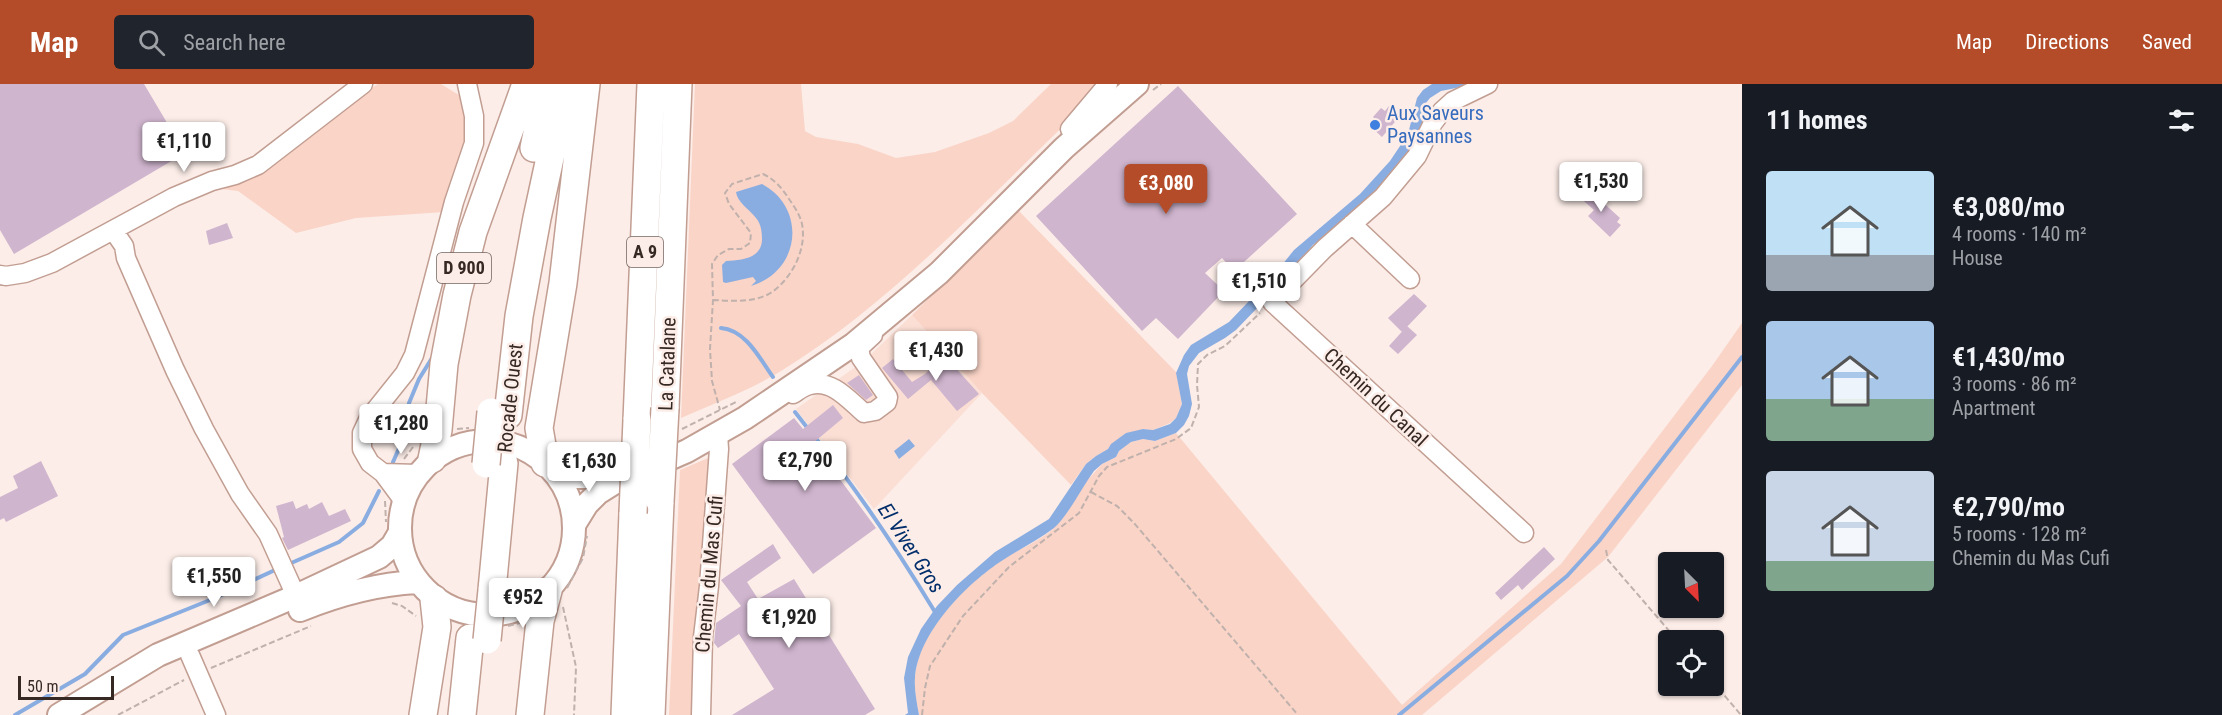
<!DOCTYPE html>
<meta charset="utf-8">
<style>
body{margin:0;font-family:"Roboto Condensed",sans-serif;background:#20242c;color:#f1f3f6;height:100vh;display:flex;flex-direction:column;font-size:22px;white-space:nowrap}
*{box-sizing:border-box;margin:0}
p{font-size:20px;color:#9ea1a6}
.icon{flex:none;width:33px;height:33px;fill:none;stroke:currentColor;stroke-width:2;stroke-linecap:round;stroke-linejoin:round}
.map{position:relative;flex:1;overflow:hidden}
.side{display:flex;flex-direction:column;background:#171b24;width:480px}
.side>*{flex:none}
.needle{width:39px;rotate:156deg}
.controls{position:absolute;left:1658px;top:468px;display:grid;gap:12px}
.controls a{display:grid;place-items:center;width:66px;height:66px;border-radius:6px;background:#171b24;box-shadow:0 2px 4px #0004;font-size:30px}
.scale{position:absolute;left:18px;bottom:15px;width:96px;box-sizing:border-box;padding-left:6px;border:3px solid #362823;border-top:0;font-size:16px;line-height:21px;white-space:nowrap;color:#362823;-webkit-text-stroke:4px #fcede8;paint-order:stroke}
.price{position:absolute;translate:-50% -51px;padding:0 14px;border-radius:6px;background:#fff;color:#222;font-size:20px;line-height:39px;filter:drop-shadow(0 2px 3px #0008)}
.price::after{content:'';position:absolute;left:50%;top:36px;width:18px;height:14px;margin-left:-9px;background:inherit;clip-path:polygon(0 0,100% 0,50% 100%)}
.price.active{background:#b44c29;color:#fff}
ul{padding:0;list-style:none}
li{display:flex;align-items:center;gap:18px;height:150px;padding:0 24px}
li span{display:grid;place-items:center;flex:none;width:168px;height:120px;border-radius:6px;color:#555}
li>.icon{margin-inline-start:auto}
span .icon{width:72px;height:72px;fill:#fffc;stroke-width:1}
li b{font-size:26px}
h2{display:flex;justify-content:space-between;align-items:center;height:72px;padding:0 24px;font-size:26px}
header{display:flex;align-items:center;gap:36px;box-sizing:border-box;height:84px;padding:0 30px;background:#b44c29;color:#fff}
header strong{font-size:28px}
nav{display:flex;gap:33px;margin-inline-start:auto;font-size:21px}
.search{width:420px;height:54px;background:#20242c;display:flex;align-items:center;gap:15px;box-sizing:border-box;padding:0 21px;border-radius:6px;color:#9ea1a6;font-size:22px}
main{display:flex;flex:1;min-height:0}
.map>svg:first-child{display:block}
.built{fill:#fbdfd5}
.green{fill:#fad4c7}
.water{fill:#8aade1}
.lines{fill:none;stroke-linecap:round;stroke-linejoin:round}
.stream{stroke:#8aade1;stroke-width:4}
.building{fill:#cfb5ce}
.minor-casing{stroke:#c29e92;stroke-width:21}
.major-casing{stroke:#c29e92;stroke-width:26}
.highway-casing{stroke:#c29e92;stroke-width:30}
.path{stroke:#c0b1ac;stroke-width:2;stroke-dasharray:6 3;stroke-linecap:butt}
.minor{stroke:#fff;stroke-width:18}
.major{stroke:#fff;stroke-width:22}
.highway{stroke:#fff;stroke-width:27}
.highway-bridge-casing{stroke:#c29e92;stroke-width:30;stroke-linecap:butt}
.highway-bridge{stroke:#fff;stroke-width:27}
.shop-dot{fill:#3f7fe0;stroke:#fcede8;stroke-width:2}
.labels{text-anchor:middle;stroke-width:5;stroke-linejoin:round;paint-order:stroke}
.shield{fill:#fcede8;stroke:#71635e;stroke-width:1.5}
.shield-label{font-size:18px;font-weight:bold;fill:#362823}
.shop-label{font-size:20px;fill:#366cbe;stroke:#fcede8;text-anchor:start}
.street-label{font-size:20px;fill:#362823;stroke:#fcede8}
.water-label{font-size:21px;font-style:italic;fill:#012e6a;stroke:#fcede8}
</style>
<header>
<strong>Map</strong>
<div class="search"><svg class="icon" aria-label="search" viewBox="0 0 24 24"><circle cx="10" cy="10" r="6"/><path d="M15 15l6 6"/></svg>Search here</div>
<nav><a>Map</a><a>Directions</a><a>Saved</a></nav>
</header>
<main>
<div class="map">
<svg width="1742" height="631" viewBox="0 0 1742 631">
<rect width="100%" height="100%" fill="#fcede8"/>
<path class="built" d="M912 231 982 309 874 425 796 325 864 277Z"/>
<path class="green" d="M378 0H441L462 13C473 57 457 87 444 128L356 134 296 149 238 107 214 104Z
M695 0H801L805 47 816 53 858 60 896 74 935 68 989 49 1013 37 1051 0H1095L1077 29C985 117 889 221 781 287 750 306 715 319 681 334Z
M1018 126 1176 288 1182 320 1176 334 1170 339 1153 346 1143 345 1096 372 1086 380 1071 401 982 309 912 231Z
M1742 239V301L1608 473 1422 631H919C917 619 914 606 915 595 917 549 966 500 1002 476 1019 465 1041 457 1056 442 1067 430 1075 413 1085 400L1084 399H1085L1102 380 1116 373 1119 367 1131 358 1143 355 1155 357 1176 349 1402 621 1561 480 1712 282Z
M713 372 695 631H669L680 386Z"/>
<path class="water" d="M1432 0H1476L1441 7 1430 14 1426 19 1423 37 1413 64 1368 117 1313 161 1282 198 1236 246 1225 254 1199 269 1189 282 1187 290 1192 320 1189 332 1184 341 1176 349 1155 357 1143 355 1131 358 1119 367 1116 373 1102 380 1094 387C1083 402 1067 433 1054 444 1038 456 1020 465 1003 476 967 499 918 549 915 594 914 606 917 619 919 631H905L908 629 904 594 908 573 921 545 937 522 957 501 995 468 1049 435 1086 380 1096 372 1108 365 1111 360 1126 349 1143 345 1153 346 1170 340 1176 334 1182 320 1176 289 1184 271 1191 261 1229 238 1274 191 1294 166 1360 110 1390 77 1408 50 1417 14 1423 6Z
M762 100C807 124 801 187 751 202L756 197 753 193 726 199 723 198 722 181 726 177C741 176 761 175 762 156 762 147 761 140 756 134 749 125 737 118 736 108Z
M909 355 915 362 899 375 894 367Z"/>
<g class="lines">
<path class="stream" d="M721 244C746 246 760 275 773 293
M795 328 809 346
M814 352C859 408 898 467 935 528
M393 378 404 353 409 319 419 295 432 274
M289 480 339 458 363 439 379 407
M15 631 85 590 123 551 215 514 275 486
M1399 631 1567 492 1599 457 1742 273"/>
</g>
<path class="building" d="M0 0H144L185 69 14 170 0 146Z
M1178 2 1297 130 1234 187 1222 174 1205 189 1224 207 1178 255 1156 234 1142 247 1036 132Z
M1389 22 1400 32 1382 53 1370 42 1376 36 1373 33 1381 24 1385 27Z
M1586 103 1620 134 1617 138 1621 141 1610 153 1588 132 1594 126 1578 112Z
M227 139 233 154 209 161 206 147Z
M1414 210 1427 222 1402 248 1388 234Z
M1407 242 1417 251 1398 270 1389 262Z
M944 271 979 310 957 327 931 296 908 315 882 284 893 275 912 298 925 290Z
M859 291 873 311 866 316 847 299Z
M833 321 843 334 813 359 876 444 813 490 732 380 794 334 803 345Z
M41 377 58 412 6 438 4 434 0 436V413L18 404 13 392Z
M293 417 296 425 307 420 309 425 322 418 329 432 345 425 351 437 288 466 282 454 284 453 276 422Z
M773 460 781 474 747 498 758 515 794 495 875 625 865 631H732L774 605 739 550 718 564 714 559 716 539 741 522 721 496Z
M1544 463 1555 475 1522 506 1518 501 1501 516 1495 509Z"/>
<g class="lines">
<defs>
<path id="minor" d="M1488 0 1453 17 1442 27 1433 39 1417 72 1383 113 1325 164 1272 218 1524 449
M1070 45 1108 0
M1352 140 1410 195
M113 146 124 162 126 174 175 286 204 345 240 410 268 450 296 512
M0 191 6 192 25 189 52 179 174 113 212 97 235 91 258 81 363 0
M793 310C798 307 804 302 810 301 832 295 849 316 864 329L875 327 887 318 888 313 861 274 859 264 873 251
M383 389 418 390
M403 416 383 389 370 379 362 365V349L369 334 405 289 414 271 454 118 474 59V32L467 0
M190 571 216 631
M701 631 703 553 709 502 719 365 718 350"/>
<path id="major" d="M400 444a87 87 0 1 1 174 0a87 87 0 1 1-174 0Z
M558 393H586L629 379
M574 441 587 420 598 409 614 399 687 367 745 334 854 260 939 189 1064 64 1137 0
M300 526C337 511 376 500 417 498
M59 631 158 571 296 512 379 473 392 462 399 450"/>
<path id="highway" d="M534 64 547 0
M665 324 678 0
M508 331 519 232 537 134 566 0
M637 336 651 0
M432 375 438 346 444 280 457 211 473 148 526 0
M545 379 539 344 563 199 586 0
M492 506 504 379
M423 631 437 543 434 515
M462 631 470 554
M530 631 540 537 548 507
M625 631 633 429
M651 631 660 418"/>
</defs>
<use href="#minor" class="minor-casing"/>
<use href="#major" class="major-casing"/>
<use href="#highway" class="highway-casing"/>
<path class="path" d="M1153 6 1161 0
M713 216C731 217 756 219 772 208 792 194 807 165 802 140 800 131 794 122 789 115 782 104 774 95 763 90L732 100 725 109 729 120 751 149 750 159 741 165H729L718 171 712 180 713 216 710 265 712 297 720 326
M457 345 469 344
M682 345 736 318
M404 375 413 363
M1091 408 1117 422 1134 439 1298 631
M385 417 386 438
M1606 466 1608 476 1677 556
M567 504 583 474 587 452
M392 519 402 522 416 532
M563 523 576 583 574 631
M508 542 520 539
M211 584 311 542
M1713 598 1741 631
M118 631 184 596
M922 631 925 604 930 582 963 532 1009 483 1079 429 1099 392 1107 383 1176 355 1191 344 1199 323 1197 301 1198 280 1207 271 1225 262 1260 229"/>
<use href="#minor" class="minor"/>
<use href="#major" class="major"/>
<use href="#highway" class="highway"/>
<defs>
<path id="highway-bridge" d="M486 380 491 328
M660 418 665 324
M633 429 637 336
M487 556 492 506"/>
</defs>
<use href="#highway-bridge" class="highway-bridge-casing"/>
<use href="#highway-bridge" class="highway-bridge"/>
</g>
<circle class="shop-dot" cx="1375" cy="41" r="6"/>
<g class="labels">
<g class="shield">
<rect x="627" y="153" width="36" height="30" rx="4.5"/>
<rect x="437" y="169" width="54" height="30" rx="4.5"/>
</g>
<g class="shield-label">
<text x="645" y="174">A 9</text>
<text x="464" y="190">D 900</text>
</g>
<g class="shop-label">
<text x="1387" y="36">Aux Saveurs<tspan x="1387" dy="23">Paysannes</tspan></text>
</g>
<g class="street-label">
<text transform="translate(667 280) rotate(-88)" y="7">La Catalane</text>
<text transform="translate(1376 313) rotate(43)" y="7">Chemin du Canal</text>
<text transform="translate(510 314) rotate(-84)" y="7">Rocade Ouest</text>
<text transform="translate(709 490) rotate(-85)" y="7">Chemin du Mas Cufi</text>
</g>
<g class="water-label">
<text transform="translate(911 464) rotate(57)" y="7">El Viver Gros</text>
</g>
</g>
</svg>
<div class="controls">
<a><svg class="needle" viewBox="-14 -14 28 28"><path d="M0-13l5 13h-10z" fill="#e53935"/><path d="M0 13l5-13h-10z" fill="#9ea1a6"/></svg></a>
<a><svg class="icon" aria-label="locate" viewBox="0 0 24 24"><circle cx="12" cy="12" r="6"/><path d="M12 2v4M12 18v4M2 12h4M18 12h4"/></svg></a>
</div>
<div class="scale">50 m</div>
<b class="price" style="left:184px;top:89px">€1,110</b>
<b class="price" style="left:1601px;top:129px">€1,530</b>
<b class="price active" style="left:1166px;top:131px">€3,080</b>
<b class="price" style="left:1259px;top:229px">€1,510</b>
<b class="price" style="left:936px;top:298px">€1,430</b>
<b class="price" style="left:401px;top:371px">€1,280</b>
<b class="price" style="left:805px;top:408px">€2,790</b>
<b class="price" style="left:589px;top:409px">€1,630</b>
<b class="price" style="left:214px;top:524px">€1,550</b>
<b class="price" style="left:523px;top:545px">€952</b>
<b class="price" style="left:789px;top:565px">€1,920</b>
</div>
<section class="side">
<h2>11 homes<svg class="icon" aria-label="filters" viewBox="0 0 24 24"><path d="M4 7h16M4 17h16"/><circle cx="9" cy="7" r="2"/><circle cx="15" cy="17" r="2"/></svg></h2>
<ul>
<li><span style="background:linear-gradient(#bfe0f5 70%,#9aa5b1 0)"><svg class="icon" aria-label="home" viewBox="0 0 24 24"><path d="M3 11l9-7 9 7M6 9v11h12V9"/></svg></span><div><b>€3,080/mo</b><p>4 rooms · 140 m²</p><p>House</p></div></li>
<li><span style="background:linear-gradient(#a9c7e8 65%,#7fa58c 0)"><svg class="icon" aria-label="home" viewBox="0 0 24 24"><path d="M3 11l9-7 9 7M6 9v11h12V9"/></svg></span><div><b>€1,430/mo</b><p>3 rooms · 86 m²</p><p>Apartment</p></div></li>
<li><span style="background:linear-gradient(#c9d6e8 75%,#7fa58c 0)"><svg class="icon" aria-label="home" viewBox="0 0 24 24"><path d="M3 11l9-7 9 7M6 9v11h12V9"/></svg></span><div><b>€2,790/mo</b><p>5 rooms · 128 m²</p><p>Chemin du Mas Cufi</p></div></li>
</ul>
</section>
</main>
